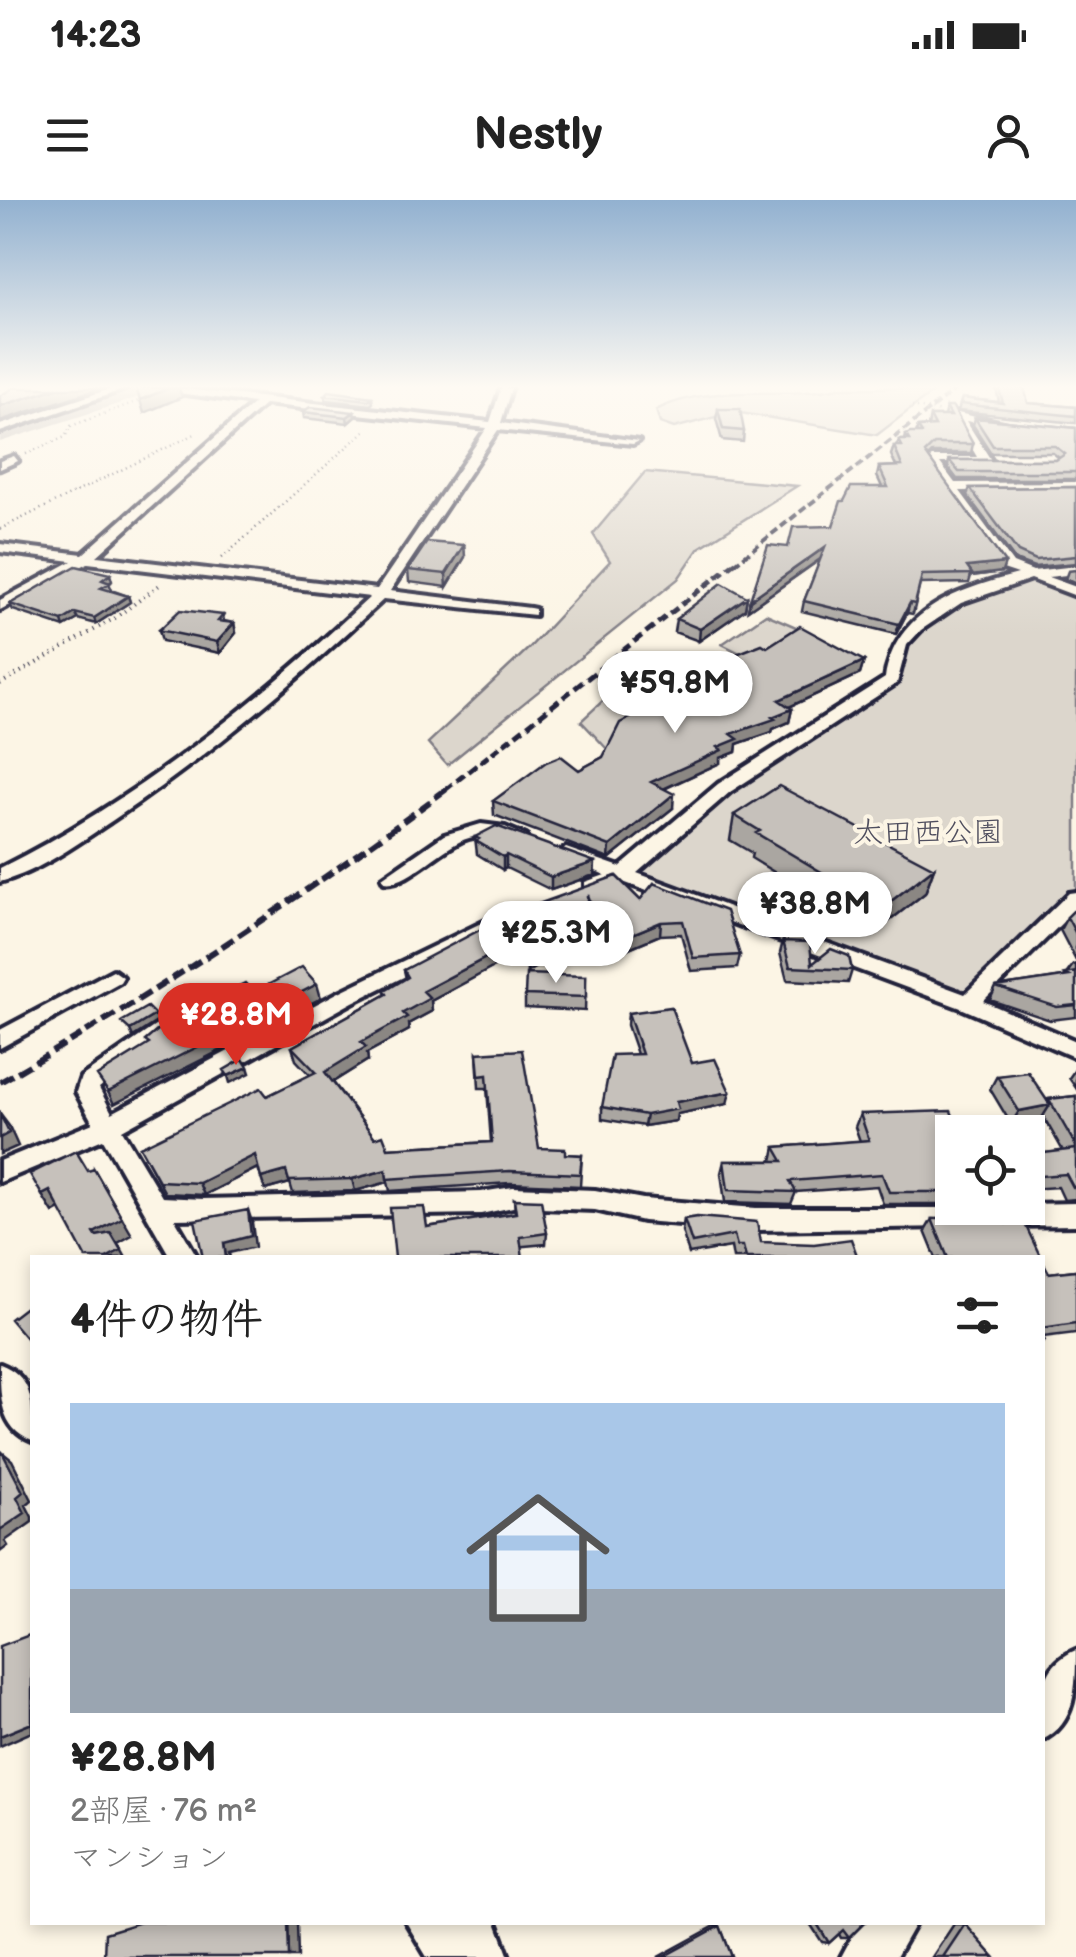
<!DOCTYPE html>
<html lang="ja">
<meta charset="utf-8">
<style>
body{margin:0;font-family:"Balsamiq Sans","Klee One",sans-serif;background:#f6f6f6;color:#222;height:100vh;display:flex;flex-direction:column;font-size:38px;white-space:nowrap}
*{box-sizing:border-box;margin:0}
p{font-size:32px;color:#767676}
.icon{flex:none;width:55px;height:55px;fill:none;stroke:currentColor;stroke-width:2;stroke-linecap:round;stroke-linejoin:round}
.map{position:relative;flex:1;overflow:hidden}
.panel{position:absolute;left:30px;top:1055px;width:1015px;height:670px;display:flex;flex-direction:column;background:#fff;border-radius:0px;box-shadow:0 5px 15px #0003}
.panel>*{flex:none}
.controls{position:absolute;left:935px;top:915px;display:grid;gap:20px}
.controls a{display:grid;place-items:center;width:110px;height:110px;border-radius:0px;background:#fff;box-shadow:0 5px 15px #0003;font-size:50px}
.price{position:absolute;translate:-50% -85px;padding:0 22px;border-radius:35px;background:#fff;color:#222;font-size:32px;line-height:65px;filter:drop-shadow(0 2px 5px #0008)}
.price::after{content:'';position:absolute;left:50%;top:60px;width:30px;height:22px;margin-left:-15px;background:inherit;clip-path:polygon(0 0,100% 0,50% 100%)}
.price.selected{background:#d93025;color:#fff}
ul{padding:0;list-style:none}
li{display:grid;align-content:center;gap:20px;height:530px;padding:0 40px}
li+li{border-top:2px solid #e0e0e0}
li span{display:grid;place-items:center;height:310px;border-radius:0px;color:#555}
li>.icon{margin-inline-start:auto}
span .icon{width:180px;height:180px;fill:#fffc;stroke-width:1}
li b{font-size:42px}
h2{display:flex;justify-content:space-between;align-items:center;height:120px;padding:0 40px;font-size:42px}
.status{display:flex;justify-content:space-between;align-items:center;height:70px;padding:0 50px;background:#fff;direction:ltr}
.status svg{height:28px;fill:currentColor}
header{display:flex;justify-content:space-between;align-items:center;height:130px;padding:0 40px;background:#fff;font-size:45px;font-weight:700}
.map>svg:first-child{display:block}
.green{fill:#dcd6cc;stroke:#7f7c84;stroke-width:2.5}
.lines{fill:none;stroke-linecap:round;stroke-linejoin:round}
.river{fill:#b2adab;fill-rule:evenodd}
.minor-casing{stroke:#22223b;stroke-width:8}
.tertiary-casing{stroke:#22223b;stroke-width:8}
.path-far1{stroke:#22223b;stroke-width:2.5;stroke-dasharray:1 4;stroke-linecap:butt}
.path{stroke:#22223b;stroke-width:4;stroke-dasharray:1 5;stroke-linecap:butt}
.minor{fill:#fcf5e5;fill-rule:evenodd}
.tertiary{fill:#fcf5e5;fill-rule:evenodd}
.rail-far2{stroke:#22223b;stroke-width:4;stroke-dasharray:8 4;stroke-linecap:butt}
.rail-far1{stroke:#22223b;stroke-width:5;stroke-dasharray:10 5;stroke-linecap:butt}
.rail{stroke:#22223b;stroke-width:6;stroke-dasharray:14 6;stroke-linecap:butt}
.wall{fill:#aaa6a1;stroke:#22223b;stroke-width:2.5}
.shaded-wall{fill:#8b8783;stroke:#22223b;stroke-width:2.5}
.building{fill:#c6c1bb;stroke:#22223b;stroke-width:2.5}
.labels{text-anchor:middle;stroke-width:8;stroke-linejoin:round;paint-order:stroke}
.park-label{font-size:30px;fill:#504f5f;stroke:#fcf5e5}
</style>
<div class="status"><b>14:23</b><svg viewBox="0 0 49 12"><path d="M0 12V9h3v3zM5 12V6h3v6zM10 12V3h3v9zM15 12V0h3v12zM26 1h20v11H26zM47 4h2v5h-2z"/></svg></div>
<header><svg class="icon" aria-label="menu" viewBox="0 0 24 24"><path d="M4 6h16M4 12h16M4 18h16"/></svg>Nestly<svg class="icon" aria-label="person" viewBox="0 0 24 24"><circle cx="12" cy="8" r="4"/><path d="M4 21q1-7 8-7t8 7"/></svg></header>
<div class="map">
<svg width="1076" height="1757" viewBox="0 0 1076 1757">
<rect width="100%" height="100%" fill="#fcf5e5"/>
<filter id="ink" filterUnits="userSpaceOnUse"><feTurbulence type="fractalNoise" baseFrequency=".01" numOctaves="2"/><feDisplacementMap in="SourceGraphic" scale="20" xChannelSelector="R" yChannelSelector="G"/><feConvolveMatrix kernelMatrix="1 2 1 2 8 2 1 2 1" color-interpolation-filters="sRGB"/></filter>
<g filter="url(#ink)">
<path class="green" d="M839 188H938L877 235 734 212 674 228 660 223 656 210C710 182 780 200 839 188Z
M645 272 797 286 699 348 678 379 447 565 428 543 529 448 610 361 593 334Z
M1025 373 1076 392V698L968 803 622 676 724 588 891 481 899 444 936 411Z
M766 414 810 433 750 458 722 444Z
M646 461 686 475 655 495 607 549 581 521Z"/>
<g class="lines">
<path class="river" d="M122 188H155L152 193 0 242V227Z"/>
<defs>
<path id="minor" d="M113 188H128L0 232V225Z
M141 188H175L490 222 501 188H511L501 223 639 241 633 244 498 230 390 391 530 408 535 409V415L384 399C299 479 211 554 113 620 79 643 40 671 0 682V668C138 599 257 502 370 397L88 363 0 410V400L72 361 0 352V344L83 354 254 203ZM265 204 487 228 377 389 97 356Z
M958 213 1008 224 1003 227 966 221 991 260 985 263H940L955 283 1076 282V290L960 291 1013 363 1033 371 1076 366V374L1048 377 1076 387V396L1031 379 961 403 921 430 907 445 897 483 730 592 637 673 965 794 1069 693 1076 692V709L983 801 1076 841V858L961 808 623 682 592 692 585 690V682L605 675 557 654 566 648 620 667 718 584 885 478C895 411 958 389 1018 374L1003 369 926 260 932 257H977L953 216Z
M14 256 18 261 0 269V261Z
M481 624 505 627 526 636 517 642C501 637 485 633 469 638 443 645 407 687 384 682L382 678 444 635Z
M510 709 520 716 517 721 353 802 122 930 162 997 204 999 481 992 513 987 595 990 643 999 756 1008H1028V1004L1076 1003V1025L756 1030 643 1021 595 1010 513 1007 481 1014 175 1019 198 1058H171L103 939 0 982V961L93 923 76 892 81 877 155 826 163 824 174 832 99 888 112 913 339 792Z
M113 770 123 777 120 782 0 848V830Z
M459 1722H496L509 1757H471Z"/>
<path id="tertiary" d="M0 1164C36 1178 32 1208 32 1241 0 1228 0 1197 0 1164Z
M1076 1450C1076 1487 1076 1524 1042 1540 1042 1503 1036 1467 1076 1450Z
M406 1722H463L484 1757H427Z
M860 1722H916L896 1757H841Z"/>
</defs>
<use href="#minor" class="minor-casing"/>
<use href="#tertiary" class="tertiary-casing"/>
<path class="path-far1" d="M912 206 941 212
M26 254 65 237 71 226 141 200
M0 329 197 233
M222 358 367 229"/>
<path class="path" d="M0 484 115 418 161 384"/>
<use href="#minor" class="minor"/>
<use href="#tertiary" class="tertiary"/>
<path class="rail-far2" d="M734 364 957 188"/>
<path class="rail-far1" d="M445 590 737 361"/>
<path class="rail" d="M0 882C156 793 304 696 448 588"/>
</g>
<path class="wall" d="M996 188H1024L1028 203 1076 207V223L958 211 962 198 999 202Z
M325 195 372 197 373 203 370 205 326 200Z
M946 207 973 244 971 253H932L928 257 1002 372 971 376 969 383 920 384 913 414 907 413 896 434 802 411 804 401 821 359 748 410 750 400 788 347 833 326 844 301 882 287 877 276 879 267 896 266 891 255 894 246H897L899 240H905L906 235 916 233 918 227 928 226 930 216H944Z
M718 209 744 231 743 242 722 240 716 219Z
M303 212 355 217 348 223 304 218Z
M975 218 1076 228V279H957L948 267 949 260H1056L1059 258 1053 253H991L973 225Z
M1076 287V363L1034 367 1015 360 967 295 970 288Z
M464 345 465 357 447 387 409 382 408 370Z
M1076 370V384L1065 379 1068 371Z
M112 381 109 383 112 390H111L128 396 130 402 96 424 78 419 64 427 13 410 10 404Z
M747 397 745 409 699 441 674 432 676 419Z
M223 415 224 421 234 423 236 433 220 453 162 441 159 430Z
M767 447 864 461 860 474 789 507 792 509 789 522 773 529 772 532 737 544 736 552 720 558V563L664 589 673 608 609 659 494 615 493 601 579 570 603 557 640 513V508L656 503 652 500 653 487Z
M734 615 934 668 925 693 874 733 751 658 752 653 730 640Z
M475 637 595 662 594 675 551 690 506 668 503 670 477 654Z
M616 676 640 700 654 683 740 755 737 768 691 771 681 734 660 735 605 758 588 709 587 739 527 772 528 748 431 801 432 811 408 824 409 830 367 853 368 860 333 882 375 938 388 948 491 942 487 888H479L477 853 539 948 565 954 582 955 580 986 510 983 390 991 388 982 355 991 293 993 290 983 265 990 258 968 204 995 165 993 140 947 267 896 310 875 296 860 292 847 385 795V791L406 779 404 770Z
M1076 711V761L1060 730 1067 717Z
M783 741 812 764 852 770 848 783 787 780 780 753Z
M1076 764V817L1050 820 990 800 996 787 1064 777 1073 765Z
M586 776 585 811 525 808V795Z
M258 790 321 798 277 821 262 804Z
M628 813 692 863 727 904 677 914 676 921 644 926 602 919V907L637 854 627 825Z
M1076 868V888L1069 878Z
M997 876 1048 902 1049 899 1076 896V999L1064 1000 1058 987 1028 989V955L1063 951 1043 916 1042 918 1011 924 990 889Z
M860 914 952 932V1004H883L877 986 796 992 791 1004 725 1002 721 973 724 961H772L775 947 860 941 855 927Z
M514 999 547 1033 546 1044 395 1058 427 1027 515 1013Z
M684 1019 761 1042 858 1058H733L731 1047 689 1054 682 1031Z
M932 1019 1006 1024 1041 1058H936L925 1031Z
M1042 1060 1049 1073 1076 1070V1133L1043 1137 1045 1141 1042 1143Z
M809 1722H865L849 1738H841L839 1734 829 1743 822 1742Z
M954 1724H965L994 1757H932Z
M715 1726H720L732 1757H658Z"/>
<path class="shaded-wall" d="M57 188H101L0 221V206Z
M169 188H179L182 197 144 213 140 200Z
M354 212 355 217 348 223 347 217Z
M464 345 465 357 447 387 446 374Z
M825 347 823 357 748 410 750 400Z
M1005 363 1002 372 971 376 972 374 967 367Z
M110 374 112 381 104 386 102 380Z
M128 396 130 402 96 424 94 418Z
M747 397 745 409 699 441 700 429Z
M910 403 907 413 896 434 899 424Z
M75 413 78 419 64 427 62 421Z
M234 423 236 433 220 453 217 442Z
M864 461 860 474 776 513 779 500Z
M792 509 789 522 773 529 772 532 737 544 736 552 720 558V563L650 595 651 582 718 547 731 534Z
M674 594 673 608 609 659 610 646Z
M506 655V668L503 670V657Z
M595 662 594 675 551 690V677Z
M934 668 925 693 874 733 882 708Z
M661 722 660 735 605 758 606 745Z
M588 725 587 739 527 772V759Z
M529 735V748L431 801 432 811 408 824 409 830 367 853 368 860 328 885 325 872 361 842 403 813 423 791Z
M317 784 321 798 277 821 273 807Z
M261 800 265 813 229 832 233 844 114 904 108 892 221 821Z
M155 815 158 821 133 837 130 830Z
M248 867 250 873 230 883 228 876Z
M730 892 727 904 677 914 676 921 644 926 646 915 676 902Z
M1050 905 1042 918 1011 924 1019 911Z
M0 914 9 926 18 946 0 954Z
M255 955 259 967 204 995 199 983Z
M94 969 132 1035 118 1043 126 1058H106L105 1050 94 1033Z
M386 970 388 982 355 991 352 979Z
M286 971 290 983 265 990 261 978Z
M50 991 62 1008 53 1013 42 995Z
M248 1010 252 1022 255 1047 229 1053 230 1058H226L224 1043Z
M2 1252 12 1260 32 1300 26 1305 32 1317V1322L5 1341 8 1346 0 1352Z
M32 1523V1532L0 1546V1536Z
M288 1722H297L298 1757H289Z"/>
<path class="building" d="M13 188H57L0 206V196Z
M136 188H169L140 200Z
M999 188H1024L1028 203 1076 207V216L960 204 962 198 1003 203Z
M329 191 372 197 369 200 325 195Z
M310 207 354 212 347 217 303 212Z
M946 207H953L973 244H934L925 253 1005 363 967 367 972 374 922 375 915 404 910 403 899 424 804 401 825 347 750 400 768 345 788 347 793 327 833 326 841 301H844L851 287H888L879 267 902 266 894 246H902L899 240H909L906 235 910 233H922L918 227 935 226 930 216H951Z
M718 209H740L744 231 723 229Z
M975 218 1076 228V272H959L949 260H1056L1065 254 1055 246H993Z
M1076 287V356L1036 360 1018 352 970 288Z
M427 342 464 345 446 374 408 370Z
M76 366 110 374 102 380 110 383 101 388 128 396 94 418 75 413 62 421 10 404Z
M722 383 747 397 700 429 676 419Z
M180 410 223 415 218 421 234 423 217 442 159 430Z
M800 426 864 461 779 500 792 509 772 517 775 519 731 534 738 539 718 547 722 550 651 582 674 594 610 646 493 601 546 562 561 556 579 570 603 557 620 523 644 511 640 508 669 498 653 487 762 444 767 447Z
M779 586 934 668 882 708 756 633 760 631 734 615Z
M496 626 595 662 551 677 506 655 503 657 476 641 479 639 475 637Z
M616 676 640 700 654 683 726 711 740 755 693 758 683 721 661 722 606 745 588 695V725L527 759 529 735 423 791 430 798 403 813 407 817 361 842 366 847 325 872 375 938 383 935 388 948 492 942 487 875 479 876 477 853 522 850 539 948 565 949V954L582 955 580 974 510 971 387 979 386 970 352 979 289 981 286 971 261 978 255 955 199 983 159 981 140 947 261 888 267 896 316 872 292 847 387 794 385 791 408 777 404 770 508 715Z
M1073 711H1076V734L1067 717Z
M783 741 810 742 812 764 831 749 849 756 852 770 790 767Z
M302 767 317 784 273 807 258 790Z
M1076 772V805L1057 807 996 787 1069 776 1065 774Z
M526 774 586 776V797L525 795Z
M245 783 261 800 221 821 229 831 108 892 97 876 149 844 145 841 172 818Z
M147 807 155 815 130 830 121 822Z
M671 807 692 863 715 859 730 892 676 902 678 909 646 915 602 907 612 855 642 854 628 813Z
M243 859 248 867 228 876 224 870Z
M1028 872 1050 905 1019 911 997 876Z
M1076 896V946L1049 899Z
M951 911 960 932H952V992H889L882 974 790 981 796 992 728 990 724 961H783L775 947 869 940 860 914Z
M0 914 9 933 0 938Z
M1076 949V987H1073L1066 974 1028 977V955Z
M76 951 88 971 94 969 122 1018 94 1033 96 1036 111 1033 121 1050 106 1058H86L50 991 42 995 30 974Z
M514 999 541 1000 547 1033 520 1037 523 1058H395L390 1008 424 1007 427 1027 516 1013Z
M248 1010 251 1036 224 1043 226 1058H203L195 1020Z
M697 1017 757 1022 761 1042 814 1044 851 1039 858 1058H746L743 1046H737L734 1035 692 1043 684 1019Z
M1004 1018 1006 1024 1024 1022 1041 1058H948L932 1019Z
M1042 1060 1049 1073 1076 1070V1123L1042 1128Z
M32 1102V1145L10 1119Z
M2 1252 23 1292 17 1297 25 1313 0 1330V1253Z
M32 1434V1523L0 1536V1446Z
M141 1722H288L289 1757H104L105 1733Z
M816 1722H865L849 1738 843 1730 829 1743Z
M965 1724 994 1757H943Z
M720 1726 732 1757H663Z"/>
</g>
<linearGradient id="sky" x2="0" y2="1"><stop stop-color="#92b1d0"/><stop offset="0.43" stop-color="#fefaf3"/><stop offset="1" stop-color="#fefaf3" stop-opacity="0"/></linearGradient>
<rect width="1076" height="434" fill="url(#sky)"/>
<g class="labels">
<g class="park-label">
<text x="928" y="642">太田西公園</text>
</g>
</g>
</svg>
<div class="controls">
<a><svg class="icon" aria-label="locate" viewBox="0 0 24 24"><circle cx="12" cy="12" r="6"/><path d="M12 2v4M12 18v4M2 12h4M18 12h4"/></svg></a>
</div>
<b class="price" style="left:675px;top:536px">¥59.8M</b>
<b class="price" style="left:815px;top:757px">¥38.8M</b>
<b class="price" style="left:556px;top:786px">¥25.3M</b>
<b class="price selected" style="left:236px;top:868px">¥28.8M</b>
<section class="panel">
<h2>4件の物件<svg class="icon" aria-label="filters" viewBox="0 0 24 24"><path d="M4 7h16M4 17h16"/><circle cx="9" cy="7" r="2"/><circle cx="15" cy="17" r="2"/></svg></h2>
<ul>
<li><span style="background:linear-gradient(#a9c7e8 60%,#9aa5b1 0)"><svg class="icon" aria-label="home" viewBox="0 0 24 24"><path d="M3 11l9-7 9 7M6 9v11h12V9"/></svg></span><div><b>¥28.8M</b><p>2部屋 · 76 m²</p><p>マンション</p></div></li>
</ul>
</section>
</div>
